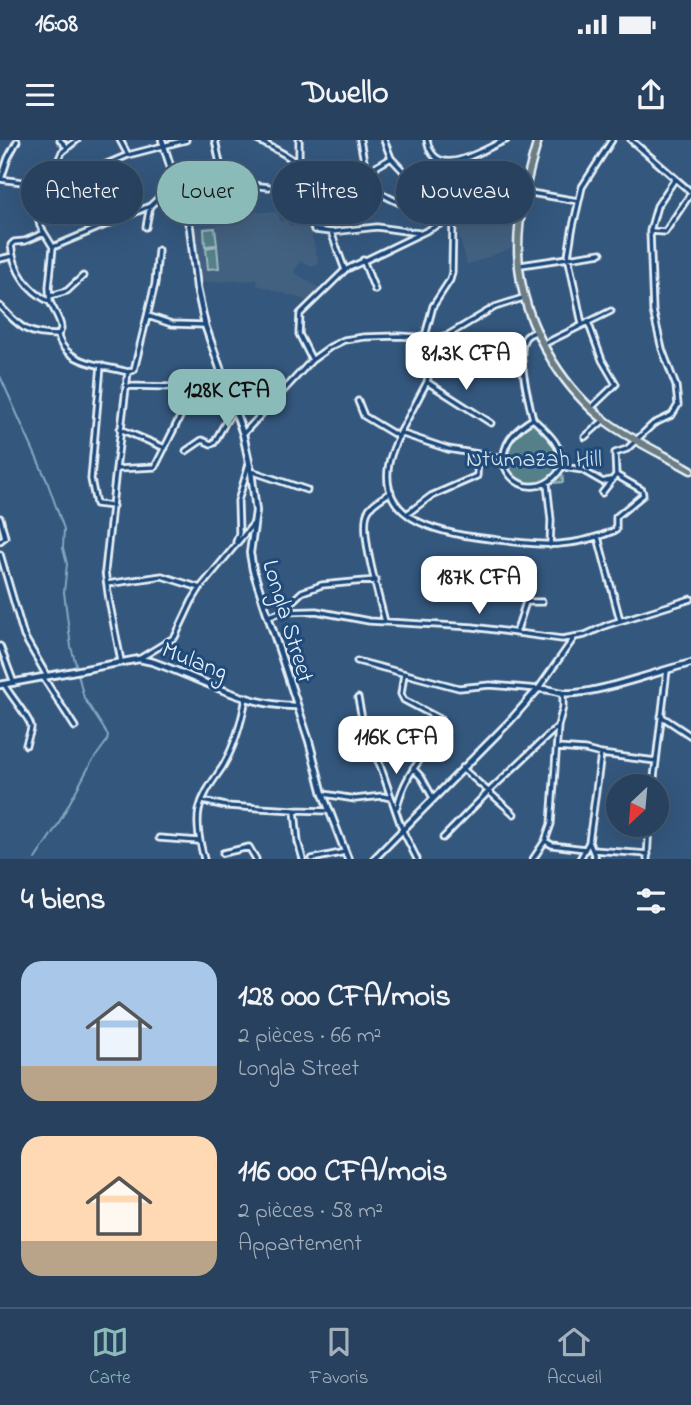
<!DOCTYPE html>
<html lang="fr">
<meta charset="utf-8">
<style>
body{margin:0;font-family:"Indie Flower",sans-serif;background:#2f4864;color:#f1f3f6;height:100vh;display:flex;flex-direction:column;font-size:26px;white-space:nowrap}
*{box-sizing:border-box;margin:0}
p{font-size:23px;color:#a4afbc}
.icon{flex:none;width:38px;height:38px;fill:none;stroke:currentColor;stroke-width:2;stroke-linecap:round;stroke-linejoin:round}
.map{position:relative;height:719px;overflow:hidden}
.details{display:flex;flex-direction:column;background:#27415e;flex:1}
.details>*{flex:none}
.banner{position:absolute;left:21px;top:21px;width:649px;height:63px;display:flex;gap:14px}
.needle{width:46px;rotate:206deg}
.buttons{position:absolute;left:606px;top:634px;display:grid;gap:14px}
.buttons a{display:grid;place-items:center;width:63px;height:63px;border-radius:50%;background:#27415e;box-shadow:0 7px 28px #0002,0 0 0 2px #435a73;font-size:35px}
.price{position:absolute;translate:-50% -60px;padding:0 16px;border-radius:14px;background:#fff;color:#222;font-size:23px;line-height:46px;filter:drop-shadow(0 2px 4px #0008)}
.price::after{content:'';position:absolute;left:50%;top:42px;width:21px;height:16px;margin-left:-10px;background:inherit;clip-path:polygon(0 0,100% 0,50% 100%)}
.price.selected{background:#8bbbb9;color:#111}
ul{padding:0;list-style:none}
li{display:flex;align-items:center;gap:21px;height:175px;padding:0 21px}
li span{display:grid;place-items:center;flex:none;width:196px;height:140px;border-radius:21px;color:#555}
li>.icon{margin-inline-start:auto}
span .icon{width:84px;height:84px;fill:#fffc;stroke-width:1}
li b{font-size:30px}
h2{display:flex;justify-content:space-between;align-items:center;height:84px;padding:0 21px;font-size:30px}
.tag{padding:0 24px;border-radius:32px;background:#27415e;box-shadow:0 7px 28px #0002,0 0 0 2px #435a73;font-size:24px;line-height:63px}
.tag.selected{background:#8bbbb9;color:#111}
.status{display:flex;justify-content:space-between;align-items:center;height:49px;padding:0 35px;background:#27415e;direction:ltr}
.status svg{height:19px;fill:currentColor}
header{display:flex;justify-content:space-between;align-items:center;height:91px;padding:0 21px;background:#27415e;font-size:32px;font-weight:700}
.tab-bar{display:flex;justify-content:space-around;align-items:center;height:98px;border-top:2px solid #435a73;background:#27415e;font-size:19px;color:#a4afbc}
.tab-bar a{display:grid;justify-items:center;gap:4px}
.tab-bar .selected{color:#8bbbb9}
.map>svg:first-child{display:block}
.built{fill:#42607f}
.green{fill:#548089;stroke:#9eb8c0;stroke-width:2}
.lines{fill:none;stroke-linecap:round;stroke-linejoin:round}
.stream{stroke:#84a7c1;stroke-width:2}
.minor-casing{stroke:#e8f1f8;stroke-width:9}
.tertiary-casing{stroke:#e8f1f8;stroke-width:10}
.secondary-casing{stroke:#e8f1f8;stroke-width:10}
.trunk-casing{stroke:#e8f1f8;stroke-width:11}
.minor{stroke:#1f4a7a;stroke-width:3.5}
.tertiary{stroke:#1f4a7a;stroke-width:4.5}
.secondary{stroke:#1f4a7a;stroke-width:4.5}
.trunk{stroke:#6c7e84;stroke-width:6}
.labels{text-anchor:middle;stroke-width:6;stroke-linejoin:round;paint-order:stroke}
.park-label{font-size:24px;fill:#d2e0e7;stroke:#1f4a7a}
.street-label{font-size:24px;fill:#e8f1f8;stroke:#1f4a7a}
</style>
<div class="status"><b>16:08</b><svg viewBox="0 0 49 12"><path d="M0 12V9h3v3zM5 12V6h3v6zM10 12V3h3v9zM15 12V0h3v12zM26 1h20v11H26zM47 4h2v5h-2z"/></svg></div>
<header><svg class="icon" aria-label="menu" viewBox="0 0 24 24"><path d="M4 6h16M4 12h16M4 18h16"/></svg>Dwello<svg class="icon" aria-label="share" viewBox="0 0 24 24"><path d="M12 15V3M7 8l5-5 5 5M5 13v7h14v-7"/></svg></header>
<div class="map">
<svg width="691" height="719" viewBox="0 0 691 719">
<rect width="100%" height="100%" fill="#34577d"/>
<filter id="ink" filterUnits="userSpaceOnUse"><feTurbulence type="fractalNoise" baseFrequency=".0143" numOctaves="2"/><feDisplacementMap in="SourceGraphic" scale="14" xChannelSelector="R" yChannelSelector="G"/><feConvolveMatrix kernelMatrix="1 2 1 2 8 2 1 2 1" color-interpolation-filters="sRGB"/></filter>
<g filter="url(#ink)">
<path class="built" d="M514 56 512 108 467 125 455 79Z
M232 72H279V81L288 80 289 86 309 84 319 124 312 127 301 121 294 132 322 150 311 162 257 145V140L199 143 194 87 231 84Z"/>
<path class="green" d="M215 88 217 105 205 106 204 89Z
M217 106 219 128 208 129 206 108Z
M531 281C558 304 560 305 563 342L532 345 507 333C509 306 507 297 531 281Z"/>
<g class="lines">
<path class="stream" d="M0 236 47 341 64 389 63 408 67 424 64 452 71 507 77 528
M35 719 57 686 91 623 107 601 108 595 84 558 78 534"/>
<defs>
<path id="minor" d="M60 0 67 7
M120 0 128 15
M215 0 227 56
M257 0C267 5 278 10 287 16 299 23 309 37 324 40 347 46 372 29 391 18
M299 0V25
M360 0 366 32
M384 0 391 18 424 53 444 82
M427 0C435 44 484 8 506 0
M631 0 691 52
M54 31 62 12 77 0
M362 34C377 59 410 66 436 77L442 78
M311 35V80L314 90 331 92 377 87 419 93
M0 39 45 45
M1 39 8 18 17 1
M226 46 240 44 269 47
M525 52 578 61
M424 53 440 20
M146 87 150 66
M650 91 665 92 691 53
M331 92 345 130
M44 93 25 101 14 102 11 105C14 131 27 150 50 162L49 147 53 107 40 86 38 76 45 45 54 31 81 35 128 15 186 0
M53 107 150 66 193 26
M0 119 13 116
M363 120 375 150
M521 125 601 113
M50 156 67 151 83 136
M50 162C53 169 61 180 61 188 60 197 56 190 59 199 67 224 107 226 128 232L134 230 155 144 158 110
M0 166C21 188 27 195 58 195
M148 176 172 184 205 185
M588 182 602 220 616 244 591 268
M582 184 568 116 572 91 582 47 612 0
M425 196 433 166 450 140 452 132 453 78
M436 198 427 242 400 293 448 309 503 318
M544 204 611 171
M312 220 299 194 300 174 345 130 453 78 524 50
M101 225 91 339 96 364 113 366
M427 242 491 283
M126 246 175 247 231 260
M231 256 250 261 265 271
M358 261 364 276 399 297
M533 279C549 294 562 304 562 327 531 377 466 318 533 279Z
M533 279C529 263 515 210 526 197 528 195 532 193 535 192
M120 289 165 308
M400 293C396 303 391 312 389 323 377 384 448 394 490 399 539 405 569 410 616 390V377L643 355 642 350 616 335
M243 294 312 220 330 207 344 200 364 197 398 196 436 198 448 195 495 167 523 158
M585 297 604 280
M186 311 202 300 211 304 214 303 233 269
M563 327 582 330 603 342 610 340
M116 329 128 232
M251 331 307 350
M547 344 551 380 550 405
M602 353 616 335 615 313 627 309 653 284 672 275 678 265 676 246 662 209 653 171 650 91 657 66 675 39
M407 374 431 356 477 336 478 316
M0 378 5 397 0 401
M598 397 620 480
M236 402 239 393 238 361 249 324
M0 414 24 496 47 536
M107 444 162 436 200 448
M282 471 302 452 322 445 376 440
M269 476 281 472 316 471 369 481 473 487 562 499 585 495 607 485 691 459
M385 482C380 460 357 386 369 369 374 362 384 357 391 352
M516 493 526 462H542
M0 506 14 543
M139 519 175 497 192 461 200 448 253 384
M121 521 109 460 105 431 116 329 155 327 181 275 188 249
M357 521 459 548 490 545 538 549 574 498
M43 537 75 587
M4 544C9 554 32 581 31 588 30 594 27 600 26 605
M358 558 365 594 380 625 402 689 417 719
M661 576 691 596
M557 608 585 610 601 614 589 702 580 719
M601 614 656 621
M413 628 422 638 433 658
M462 628 514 674
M653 646 667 530
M324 654 355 659 382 656 391 658
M203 661 226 666 295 670
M397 667C406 630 424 618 442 588L440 579 404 560 401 554 404 534
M159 698 199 701
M443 698 488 652 557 587
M545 701 552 705 585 709
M589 702 596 719
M593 710 648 714
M223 713 249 707 256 719
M204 719C200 703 196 686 199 670 203 653 214 640 223 626 235 605 242 581 246 557
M303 719 298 702 295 670 329 671
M312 719 345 712
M533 719 545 701 551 684 558 586 563 567V553
M647 719 649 684"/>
<path id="tertiary" d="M374 719 510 581 538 549C551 548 554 552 564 553 592 556 661 530 691 523"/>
<path id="secondary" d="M162 0 190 88 197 148 205 185 243 294 251 331 256 371 250 413 253 430 309 601 323 654 348 719
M0 545 139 519 153 522C199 538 248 567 297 566"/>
<path id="trunk" d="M538 0C513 84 505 144 553 222 567 244 586 266 607 282 633 301 663 314 691 330"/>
</defs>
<use href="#minor" class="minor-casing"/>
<use href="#tertiary" class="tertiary-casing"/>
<use href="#secondary" class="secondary-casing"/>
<use href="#trunk" class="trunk-casing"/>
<use href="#minor" class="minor"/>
<use href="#tertiary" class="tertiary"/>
<use href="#secondary" class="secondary"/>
<use href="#trunk" class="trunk"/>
</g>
</g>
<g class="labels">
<g class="park-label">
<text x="534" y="326">Ntumazah Hill</text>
</g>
<g class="street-label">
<text transform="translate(289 481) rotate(73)" y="8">Longla Street</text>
<text transform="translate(195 520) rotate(21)" y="8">Mulang</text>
</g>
</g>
</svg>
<div class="buttons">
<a><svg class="needle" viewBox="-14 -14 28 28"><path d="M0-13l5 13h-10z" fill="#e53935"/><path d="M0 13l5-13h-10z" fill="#a4afbc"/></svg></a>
</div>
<b class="price" style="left:466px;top:252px">81.3K CFA</b>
<b class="price selected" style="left:227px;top:289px">128K CFA</b>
<b class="price" style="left:479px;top:476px">187K CFA</b>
<b class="price" style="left:396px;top:636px">116K CFA</b>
<div class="banner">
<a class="tag">Acheter</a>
<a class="tag selected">Louer</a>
<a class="tag">Filtres</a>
<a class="tag">Nouveau</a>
</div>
</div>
<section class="details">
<h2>4 biens<svg class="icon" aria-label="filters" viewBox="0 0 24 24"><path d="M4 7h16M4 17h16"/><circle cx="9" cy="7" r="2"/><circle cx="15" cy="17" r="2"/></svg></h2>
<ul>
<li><span style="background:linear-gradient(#a9c7e8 75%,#b9a48a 0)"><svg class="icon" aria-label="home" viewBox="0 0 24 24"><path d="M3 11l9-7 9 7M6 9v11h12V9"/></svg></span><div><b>128 000 CFA/mois</b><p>2 pièces · 66 m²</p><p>Longla Street</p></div></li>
<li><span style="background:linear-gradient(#ffd9b3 75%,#b9a48a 0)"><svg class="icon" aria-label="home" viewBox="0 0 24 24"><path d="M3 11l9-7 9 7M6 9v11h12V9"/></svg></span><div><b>116 000 CFA/mois</b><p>2 pièces · 58 m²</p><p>Appartement</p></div></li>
</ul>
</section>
<nav class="tab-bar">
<a class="selected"><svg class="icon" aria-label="map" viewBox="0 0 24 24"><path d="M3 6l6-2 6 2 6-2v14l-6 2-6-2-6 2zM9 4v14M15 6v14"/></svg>Carte</a>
<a><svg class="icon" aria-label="saved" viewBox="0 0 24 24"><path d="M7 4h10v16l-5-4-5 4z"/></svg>Favoris</a>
<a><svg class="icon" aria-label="home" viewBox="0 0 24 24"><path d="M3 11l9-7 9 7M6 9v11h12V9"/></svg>Accueil</a>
</nav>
